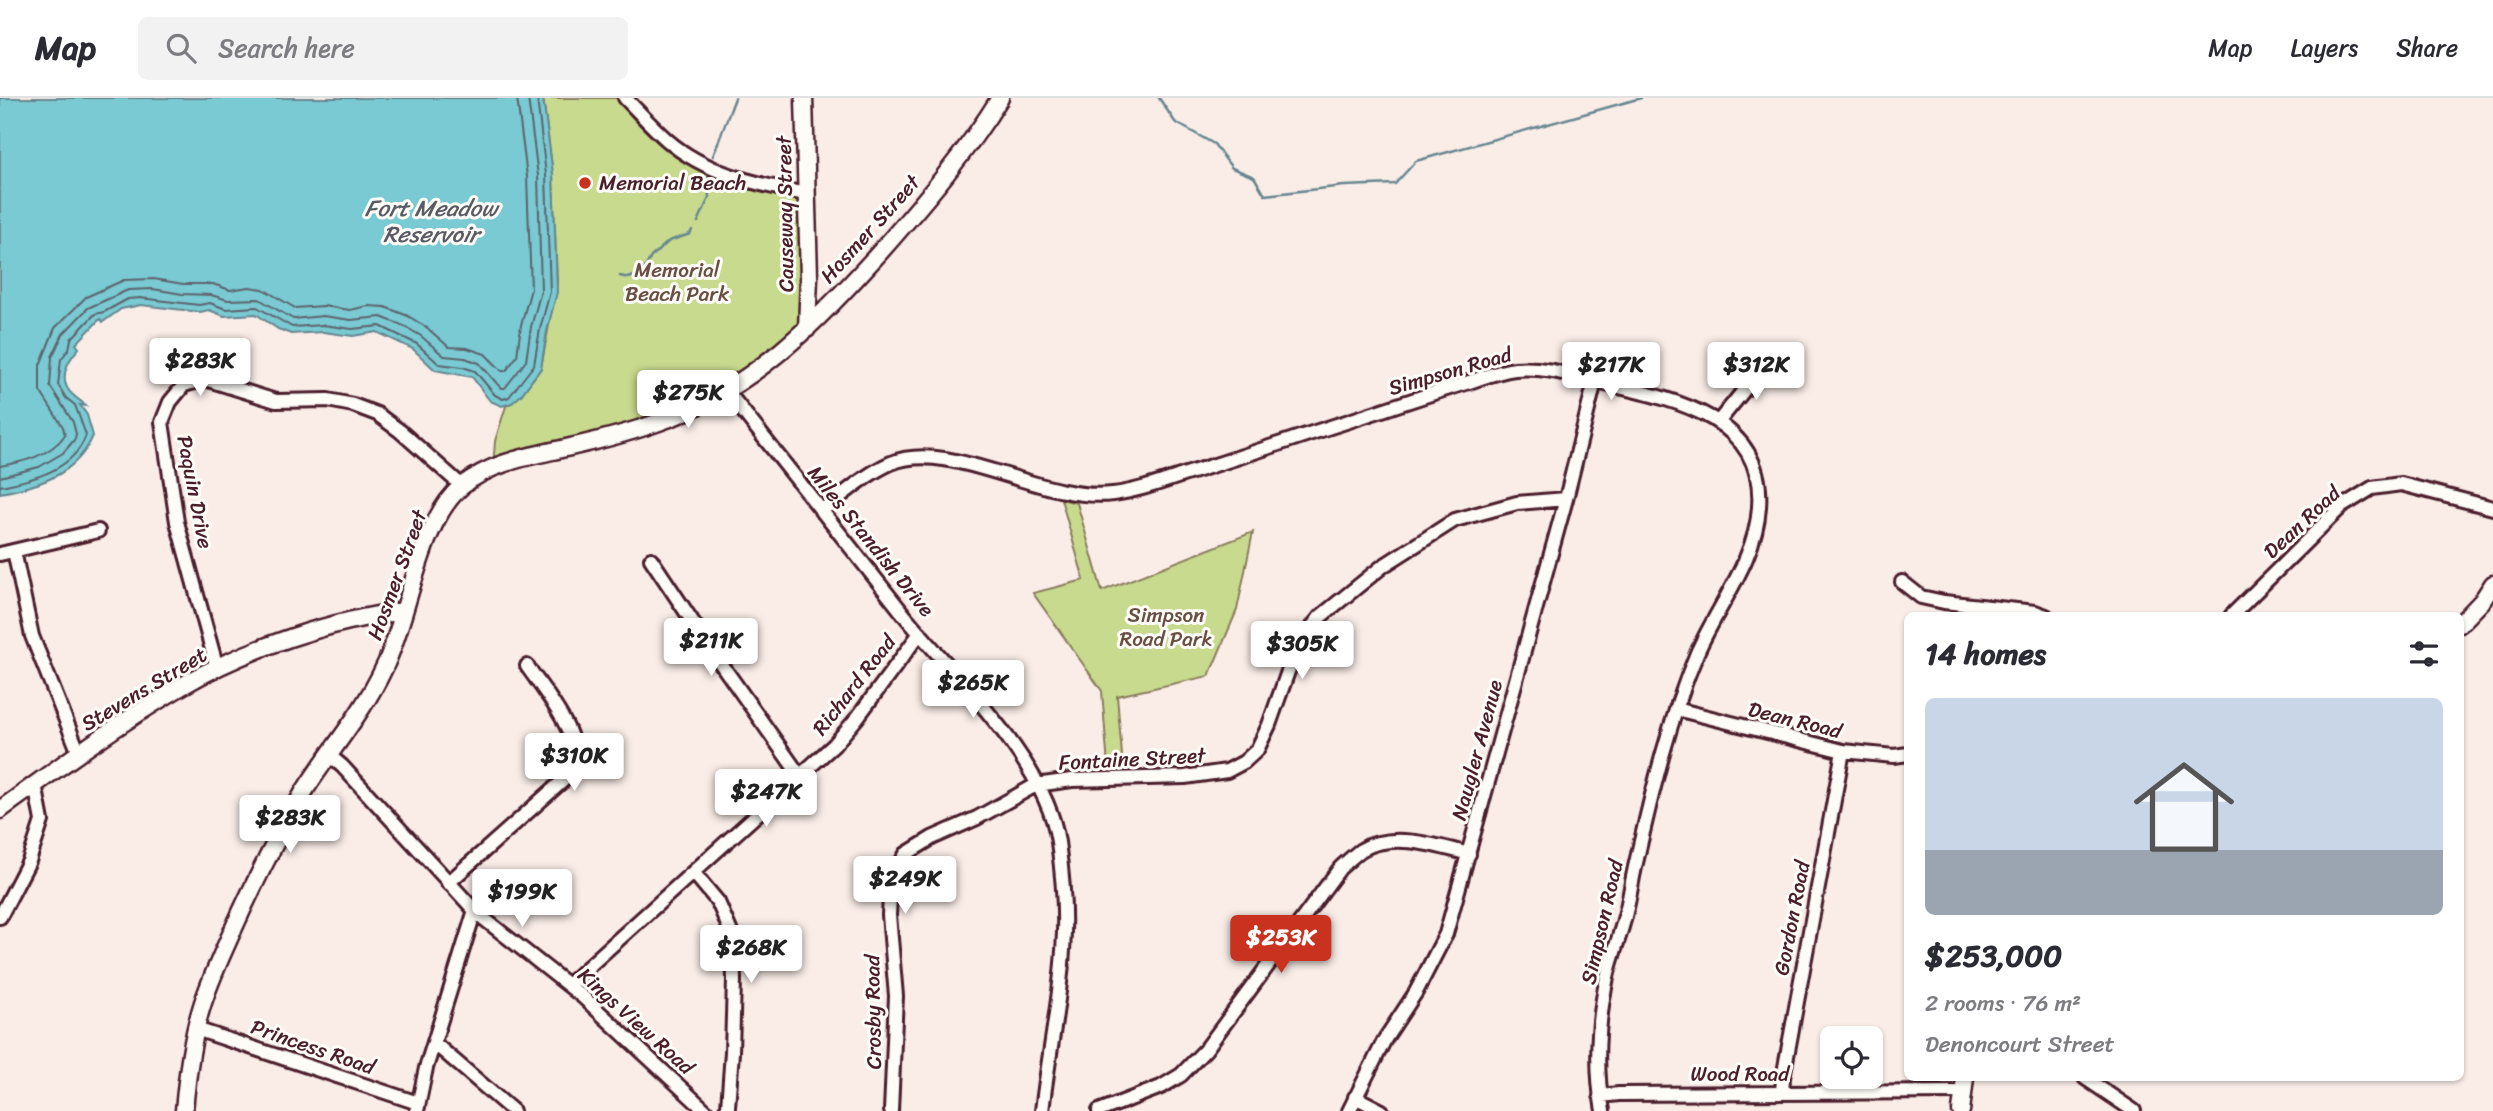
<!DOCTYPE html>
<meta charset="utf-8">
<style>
body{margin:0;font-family:Sriracha,sans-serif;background:#f2f2f3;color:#2b2b33;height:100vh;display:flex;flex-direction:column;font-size:26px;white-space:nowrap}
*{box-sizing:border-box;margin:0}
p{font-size:23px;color:#7c7c81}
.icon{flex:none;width:38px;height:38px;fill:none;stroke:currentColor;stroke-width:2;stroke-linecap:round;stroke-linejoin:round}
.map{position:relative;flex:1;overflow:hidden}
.side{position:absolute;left:1904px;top:514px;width:560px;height:469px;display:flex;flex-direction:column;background:#fff;border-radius:10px;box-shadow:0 2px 5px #0004}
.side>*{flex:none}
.fabs{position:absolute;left:1820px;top:928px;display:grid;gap:14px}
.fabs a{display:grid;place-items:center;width:63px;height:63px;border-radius:10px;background:#fff;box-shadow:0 2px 5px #0004;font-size:35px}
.price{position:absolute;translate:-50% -60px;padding:0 16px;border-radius:7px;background:#fff;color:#222;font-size:23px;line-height:46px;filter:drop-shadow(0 2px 4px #0008)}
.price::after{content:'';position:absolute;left:50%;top:42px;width:21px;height:16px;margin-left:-10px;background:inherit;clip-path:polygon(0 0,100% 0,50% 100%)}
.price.on{background:#c8321e;color:#fff}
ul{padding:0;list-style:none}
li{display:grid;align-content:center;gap:14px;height:371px;padding:0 21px}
li span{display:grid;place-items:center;height:217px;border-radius:10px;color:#555}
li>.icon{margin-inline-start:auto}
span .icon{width:126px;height:126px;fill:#fffc;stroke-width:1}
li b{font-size:30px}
h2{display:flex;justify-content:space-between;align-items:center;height:84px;padding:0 21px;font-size:30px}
header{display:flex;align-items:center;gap:42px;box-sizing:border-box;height:98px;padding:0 35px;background:#fff;border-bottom:2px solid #e1e1e2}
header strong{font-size:33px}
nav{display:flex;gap:38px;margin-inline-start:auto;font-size:24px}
.search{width:490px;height:63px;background:#f2f2f3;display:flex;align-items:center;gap:18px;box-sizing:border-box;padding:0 24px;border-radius:10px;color:#7c7c81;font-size:26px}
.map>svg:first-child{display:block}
.green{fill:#c8da8e;stroke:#897c5c;stroke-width:2}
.water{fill:#79cad2;stroke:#66868f;stroke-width:2}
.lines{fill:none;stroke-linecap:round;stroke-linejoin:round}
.shore{stroke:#5d636e;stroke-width:2}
.stream{stroke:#66868f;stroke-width:2.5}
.minor-casing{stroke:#4a1f2b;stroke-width:18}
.tertiary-casing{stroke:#4a1f2b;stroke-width:21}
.minor{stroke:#fdfcf7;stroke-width:12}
.tertiary{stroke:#fdfcf7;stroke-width:16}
.poi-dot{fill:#c8321e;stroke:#fdfcf7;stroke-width:2.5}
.labels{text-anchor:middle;stroke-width:6;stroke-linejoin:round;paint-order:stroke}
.poi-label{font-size:21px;fill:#4a1f2b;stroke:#fdfcf7;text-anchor:start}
.street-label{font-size:21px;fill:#4a1f2b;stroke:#fdfcf7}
.park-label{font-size:21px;fill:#6a4e44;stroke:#fdfcf7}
.water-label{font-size:23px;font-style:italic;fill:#5a5b65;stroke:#fdfcf7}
</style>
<header>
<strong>Map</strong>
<div class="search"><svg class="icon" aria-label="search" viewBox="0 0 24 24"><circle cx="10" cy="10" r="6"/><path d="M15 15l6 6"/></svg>Search here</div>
<nav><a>Map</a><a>Layers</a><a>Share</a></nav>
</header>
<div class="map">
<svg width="2493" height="1013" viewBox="0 0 2493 1013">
<rect width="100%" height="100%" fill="#faede8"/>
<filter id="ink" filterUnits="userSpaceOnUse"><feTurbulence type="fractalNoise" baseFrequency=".0143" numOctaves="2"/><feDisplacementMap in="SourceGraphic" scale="14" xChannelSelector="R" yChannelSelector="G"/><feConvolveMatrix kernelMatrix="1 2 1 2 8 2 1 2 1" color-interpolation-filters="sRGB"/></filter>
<g filter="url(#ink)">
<path class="green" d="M543 0H625L687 57 806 96 807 231 707 304 493 370 495 343 506 308 521 297 541 270 557 184 553 76Z
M1061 401 1077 405 1102 493 1253 434 1237 512 1209 578 1117 598 1123 669H1108L1102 593 1033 495 1084 482Z"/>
<path class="water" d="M0 0H543L553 76 557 194 547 233 541 270 521 297 512 305 502 308 490 303 472 279 435 272 413 251 377 234 353 238 323 234 291 236 278 231 256 216 224 218 209 212 200 214 141 207 121 211 103 224 100 221 76 246 79 250C67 263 57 283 73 297 78 302 82 303 86 308L80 307 87 317 93 338C76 377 39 388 0 395Z"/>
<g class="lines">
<path class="shore" d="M0 368C23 364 50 358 65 337L63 329 40 293V267L55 230 86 199 124 182 154 181 183 186H213L230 192 249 189 263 191 295 210 323 208 350 212 368 208 385 209 408 218 426 229 449 249 467 250 485 256 502 273H506L517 258 521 227 531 191 527 79 517 0
M0 379 39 369 63 355 75 341 76 336 73 324 50 288 52 259 63 236 88 210 128 192 153 191 182 196 211 197 228 202 259 201 293 221 323 218 351 222 381 219 404 228 421 238 444 258 465 260 479 265 501 290H505L526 263 531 229 541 193 538 78 528 0
M0 388C33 382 74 372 86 337L75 307 66 300 58 287 61 261 69 251 71 241 95 216 104 214 128 201 140 200 199 207 210 205 226 211 257 209 292 229 323 227 352 231 380 228 417 246 439 266 463 269 475 273 495 297 503 301 509 299 534 267 540 231 550 194 546 77 537 0"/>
<path class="stream" d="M1159 0 1175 24 1214 46 1232 70 1254 79 1265 97 1344 88 1395 86 1416 63 1641 0
M713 58 735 0
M698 124 709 100 708 79
M620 178 629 180 642 175 651 159 669 143 690 136 692 132"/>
<defs>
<path id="minor" d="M625 0C639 14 652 29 667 42 706 76 757 86 806 96
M727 293C786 368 845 443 905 518 954 578 1047 665 1058 744 1062 773 1065 805 1064 834 1062 894 1049 953 1042 1013
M1719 323 1767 264
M821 413C843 397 866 376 891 365 951 340 1042 405 1113 396 1138 393 1162 384 1186 376 1239 360 1292 341 1346 324 1386 311 1426 297 1466 285 1482 280 1498 273 1515 271 1543 268 1570 277 1597 284 1667 300 1766 316 1759 409 1756 462 1718 507 1697 555 1669 622 1652 694 1636 765 1632 781 1630 798 1626 814 1621 836 1612 857 1607 879 1598 922 1595 970 1603 1013
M14 453 32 538 79 655
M0 456 98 433
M651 461 712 553 800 678
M1902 484 1921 499 1944 504 2035 514 2046 518
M2231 518 2341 409 2372 390 2401 386 2493 410
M217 570 177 424 162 324 170 304 184 287 205 281 276 303 328 302 353 307 377 316 400 333 462 388
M1676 611 1843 653 1894 658 1908 656
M330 658 342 668 478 816 583 899 706 1013
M693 774 718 804 733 839 734 882 732 954 728 1009 725 1013
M448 785 566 680C569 674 573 666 574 659 577 632 542 590 527 568
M0 819 29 763 42 723 35 686
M568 887 834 647 857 620 920 535
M196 931 418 1005
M434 945 513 1013
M2085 980 2134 1013
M1782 995 1783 980 1843 653
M1600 998 1619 996 1964 994
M1355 999 1382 1013
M417 1013 426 970 475 812
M891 1013 896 898 889 817 891 781 906 756 932 740 977 720 1036 687 1072 682 1185 679 1227 673 1244 664 1257 652 1269 627 1291 565 1304 539 1320 519 1383 468 1455 422 1517 405 1566 401
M1099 1013 1161 989 1181 977 1206 951 1340 770C1347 764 1354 757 1361 752 1391 733 1438 748 1469 756
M1349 1013 1385 941 1416 894 1446 836 1566 401 1595 283"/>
<path id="tertiary" d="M804 0 809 179 807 231
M2460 526 2482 503 2493 486
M0 712C59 669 119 625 182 588 245 551 332 522 404 513
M184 1013C187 978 191 944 201 911 209 884 221 859 232 834 254 785 277 738 305 692 331 651 363 615 384 570 409 519 419 423 462 388 491 364 531 358 566 350 597 343 629 335 659 324 752 292 817 224 881 153 924 104 966 55 1000 0
M1961 1013 1965 980"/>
</defs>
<use href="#minor" class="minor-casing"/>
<use href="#tertiary" class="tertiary-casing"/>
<use href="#minor" class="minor"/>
<use href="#tertiary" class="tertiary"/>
</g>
</g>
<circle class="poi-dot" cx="585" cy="85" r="7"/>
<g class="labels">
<g class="poi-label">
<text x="599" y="92">Memorial Beach</text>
</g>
<g class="street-label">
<text transform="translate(785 116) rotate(-91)" y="7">Causeway Street</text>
<text transform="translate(870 131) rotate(-48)" y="7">Hosmer Street</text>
<text transform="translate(1450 273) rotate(-16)" y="7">Simpson Road</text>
<text transform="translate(195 394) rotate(79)" y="7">Paquin Drive</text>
<text transform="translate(2302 424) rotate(-43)" y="7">Dean Road</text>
<text transform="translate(871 443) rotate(51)" y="7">Miles Standish Drive</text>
<text transform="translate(397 477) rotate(-70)" y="7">Hosmer Street</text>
<text transform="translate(854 587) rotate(-52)" y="7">Richard Road</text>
<text transform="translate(144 591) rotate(-31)" y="7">Stevens Street</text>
<text transform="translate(1795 622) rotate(14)" y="7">Dean Road</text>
<text transform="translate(1477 652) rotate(-75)" y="7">Naugler Avenue</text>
<text transform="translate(1132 661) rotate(-3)" y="7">Fontaine Street</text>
<text transform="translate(1792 820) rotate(-79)" y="7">Gordon Road</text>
<text transform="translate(1602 824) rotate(-77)" y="7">Simpson Road</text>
<text transform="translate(873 914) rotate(-91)" y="7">Crosby Road</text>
<text transform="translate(636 923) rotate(42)" y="7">Kings View Road</text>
<text transform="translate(313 949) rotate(19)" y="7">Princess Road</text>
<text x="1740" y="983">Wood Road</text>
</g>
<g class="park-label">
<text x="677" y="179">Memorial<tspan x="677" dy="24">Beach Park</tspan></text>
<text x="1166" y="524">Simpson<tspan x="1166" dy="24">Road Park</tspan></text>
</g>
<g class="water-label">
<text x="431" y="118">Fort Meadow<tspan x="431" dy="26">Reservoir</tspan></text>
</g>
</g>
</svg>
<div class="fabs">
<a><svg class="icon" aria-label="locate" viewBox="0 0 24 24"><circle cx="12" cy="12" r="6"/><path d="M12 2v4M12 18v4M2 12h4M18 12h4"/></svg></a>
</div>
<b class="price" style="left:200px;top:300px">$283K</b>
<b class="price" style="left:1611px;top:304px">$217K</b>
<b class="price" style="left:1756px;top:304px">$312K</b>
<b class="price" style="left:688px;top:332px">$275K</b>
<b class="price" style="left:711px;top:580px">$211K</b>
<b class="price" style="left:1302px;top:583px">$305K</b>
<b class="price" style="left:973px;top:622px">$265K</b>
<b class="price" style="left:574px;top:695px">$310K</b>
<b class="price" style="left:766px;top:731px">$247K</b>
<b class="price" style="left:290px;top:757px">$283K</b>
<b class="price" style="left:905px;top:818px">$249K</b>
<b class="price" style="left:522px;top:831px">$199K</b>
<b class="price on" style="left:1281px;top:877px">$253K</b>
<b class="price" style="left:751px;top:887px">$268K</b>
<section class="side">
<h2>14 homes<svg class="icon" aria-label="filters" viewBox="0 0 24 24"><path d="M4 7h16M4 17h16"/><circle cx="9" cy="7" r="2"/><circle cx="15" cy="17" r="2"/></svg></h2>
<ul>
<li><span style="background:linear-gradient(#c9d6e8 70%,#9aa5b1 0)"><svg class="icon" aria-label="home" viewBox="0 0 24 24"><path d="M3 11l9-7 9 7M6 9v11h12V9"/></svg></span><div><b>$253,000</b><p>2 rooms · 76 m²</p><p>Denoncourt Street</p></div></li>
</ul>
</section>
</div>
